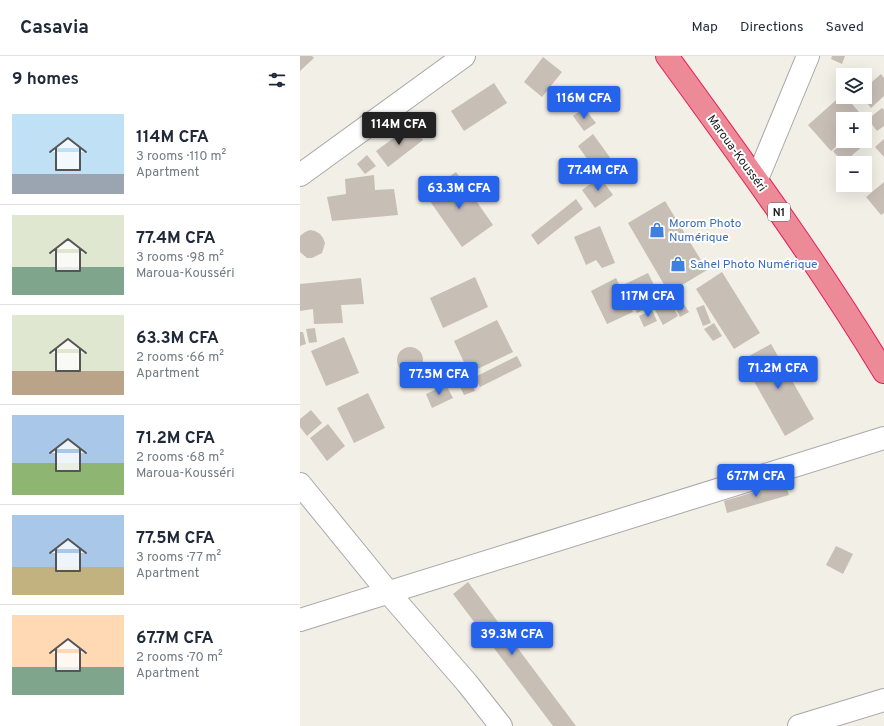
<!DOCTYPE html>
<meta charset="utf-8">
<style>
body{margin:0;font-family:Overpass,sans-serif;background:#f2f2f3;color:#1f2937;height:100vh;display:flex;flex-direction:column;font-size:15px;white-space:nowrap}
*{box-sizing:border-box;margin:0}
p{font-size:13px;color:#747a83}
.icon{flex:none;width:22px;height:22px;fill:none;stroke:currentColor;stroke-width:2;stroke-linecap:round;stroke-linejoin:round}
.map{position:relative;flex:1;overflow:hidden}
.drawer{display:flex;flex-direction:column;background:#fff;width:300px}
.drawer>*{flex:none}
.buttons{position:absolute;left:536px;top:12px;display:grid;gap:8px}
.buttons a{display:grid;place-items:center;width:36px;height:36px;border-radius:0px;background:#fff;box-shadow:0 4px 16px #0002;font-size:20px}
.price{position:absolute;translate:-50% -34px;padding:0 9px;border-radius:4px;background:#2563eb;color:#fff;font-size:13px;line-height:26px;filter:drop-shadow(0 1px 2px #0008)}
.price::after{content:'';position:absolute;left:50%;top:24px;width:12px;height:9px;margin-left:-6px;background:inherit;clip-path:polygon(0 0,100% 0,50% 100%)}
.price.on{background:#222;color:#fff}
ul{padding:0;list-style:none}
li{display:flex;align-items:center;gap:12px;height:100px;padding:0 12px}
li+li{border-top:1px solid #e0e1e3}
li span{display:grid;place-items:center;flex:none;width:112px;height:80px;border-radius:0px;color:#555}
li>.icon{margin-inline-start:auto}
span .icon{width:48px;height:48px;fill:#fffc;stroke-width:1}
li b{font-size:17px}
h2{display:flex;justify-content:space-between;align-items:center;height:48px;padding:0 12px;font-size:17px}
header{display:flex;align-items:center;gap:24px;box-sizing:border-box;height:56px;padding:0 20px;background:#fff;border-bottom:1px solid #e0e1e3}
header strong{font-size:19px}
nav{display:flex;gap:22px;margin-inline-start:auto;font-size:14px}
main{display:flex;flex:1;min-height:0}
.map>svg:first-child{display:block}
.building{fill:#c7beb6}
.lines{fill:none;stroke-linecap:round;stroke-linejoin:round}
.minor-casing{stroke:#a8a8a8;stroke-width:24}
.highway-casing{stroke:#e51e56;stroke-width:24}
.minor{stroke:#fff;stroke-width:22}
.highway{stroke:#ec8b97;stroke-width:22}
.labels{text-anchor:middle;stroke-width:4;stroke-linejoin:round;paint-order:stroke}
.shield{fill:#fff;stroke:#646464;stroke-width:1}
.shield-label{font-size:11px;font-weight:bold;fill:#212121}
.street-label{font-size:12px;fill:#212121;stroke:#fff}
.shop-label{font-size:12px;fill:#366cbe;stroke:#fff;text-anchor:start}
</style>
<header>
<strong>Casavia</strong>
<nav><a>Map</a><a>Directions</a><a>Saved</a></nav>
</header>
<main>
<section class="drawer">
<h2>9 homes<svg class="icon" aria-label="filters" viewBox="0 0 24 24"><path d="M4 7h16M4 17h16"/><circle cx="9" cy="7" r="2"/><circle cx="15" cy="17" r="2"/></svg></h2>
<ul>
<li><span style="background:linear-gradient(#bfe0f5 75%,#9aa5b1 0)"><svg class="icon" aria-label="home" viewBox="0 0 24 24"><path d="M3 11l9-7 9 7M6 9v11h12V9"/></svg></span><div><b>114M CFA</b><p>3 rooms · 110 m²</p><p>Apartment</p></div></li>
<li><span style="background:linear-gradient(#dfe7d0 65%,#7fa58c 0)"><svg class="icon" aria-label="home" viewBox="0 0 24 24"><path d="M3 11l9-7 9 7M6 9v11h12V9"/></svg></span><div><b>77.4M CFA</b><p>3 rooms · 98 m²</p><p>Maroua-Kousséri</p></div></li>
<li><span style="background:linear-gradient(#dfe7d0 70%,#b9a48a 0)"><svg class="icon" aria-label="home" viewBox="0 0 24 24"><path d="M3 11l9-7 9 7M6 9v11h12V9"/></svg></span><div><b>63.3M CFA</b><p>2 rooms · 66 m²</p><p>Apartment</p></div></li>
<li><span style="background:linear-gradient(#a9c7e8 60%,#8fb573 0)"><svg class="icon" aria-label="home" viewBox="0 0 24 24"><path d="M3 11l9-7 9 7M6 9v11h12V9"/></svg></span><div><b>71.2M CFA</b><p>2 rooms · 68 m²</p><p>Maroua-Kousséri</p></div></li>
<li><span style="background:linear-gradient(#a9c7e8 65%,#c2b280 0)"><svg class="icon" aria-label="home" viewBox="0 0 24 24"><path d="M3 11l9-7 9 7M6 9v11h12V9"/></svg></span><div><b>77.5M CFA</b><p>3 rooms · 77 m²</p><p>Apartment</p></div></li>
<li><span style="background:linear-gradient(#ffd9b3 65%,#7fa58c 0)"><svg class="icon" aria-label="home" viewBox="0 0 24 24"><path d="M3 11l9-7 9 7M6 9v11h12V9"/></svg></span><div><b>67.7M CFA</b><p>2 rooms · 70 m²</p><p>Apartment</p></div></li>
</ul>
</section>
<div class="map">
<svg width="584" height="670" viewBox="0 0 584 670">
<rect width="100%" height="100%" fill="#f2efe7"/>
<path class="building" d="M0 0H12L14 2 0 15Z
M532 0H545L542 8 531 3Z
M243 1 262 16 242 41 224 26Z
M581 18 584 22V40L571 52 562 41H565V32Z
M194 27 207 47 164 75 151 55Z
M543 38V41H546L565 63H543V85L531 95 508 69Z
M284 52 296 67 284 75 273 60Z
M582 52 584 54V70L577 75 568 63Z
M111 69 123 84 88 111 76 95Z
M293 78 314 107 298 118 278 90Z
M584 83V101L575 91Z
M545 85H560L564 89 543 107 533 95Z
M67 99 76 110 65 118 57 108Z
M156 116 193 169 162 191 125 138Z
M74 119 75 134 94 133 98 159 32 165 27 141 46 138 45 123Z
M300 121 313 139 295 152 282 134Z
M584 126V157L581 159 566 141Z
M276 143 283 153 238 189 231 179Z
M365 145 407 214 369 237 328 167Z
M300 170 315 207 302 212 296 204 286 209 274 181Z
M10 174 15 175 20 178 23 182 25 187 22 197 12 202H7L0 196V180L5 176Z
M422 216 460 277 434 293 396 233Z
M348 217 362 245 337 257 323 229Z
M175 221 188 251 143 272 130 242Z
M61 222 64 248 41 249 43 267 14 268 13 253 0 255V228Z
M316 222 333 256 307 268 291 235Z
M369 243 378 260 363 269 354 252Z
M382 245 389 256 380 261 374 249Z
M404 249 411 267 403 270 396 252Z
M352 254 357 265 344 271 339 260Z
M197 264 213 296 169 317 154 285Z
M414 267 422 280 413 285 404 273Z
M15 272 17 286 9 287 6 273Z
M0 276H3L6 288 0 290Z
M44 281 59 317 26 330 11 295Z
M471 288 514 363 485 380 442 304Z
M97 304a13 13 0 1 1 26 0a13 13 0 1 1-26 0Z
M217 300 222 310 180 331 175 321Z
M170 322 175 335 164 339 158 327Z
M146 329 153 342 132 352 126 338Z
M68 337 85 372 54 387 37 352Z
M11 354 22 367 7 380 0 371V363Z
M28 368 45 390 27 405 10 382Z
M485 427 489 439 427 457 424 445Z
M536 490 553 498 543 518 526 509Z
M168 526 276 670H253L153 538Z"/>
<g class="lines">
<defs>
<path id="minor" d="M0 119 164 0
M457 123 508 0
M0 428 88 536 167 627 201 670
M0 564 584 382
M499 670 584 644"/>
<path id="highway" d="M367 0C442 103 518 207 584 316"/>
</defs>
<use href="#minor" class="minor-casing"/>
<use href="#highway" class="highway-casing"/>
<use href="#minor" class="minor"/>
<use href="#highway" class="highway"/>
</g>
<defs>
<symbol id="shop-bare" viewBox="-9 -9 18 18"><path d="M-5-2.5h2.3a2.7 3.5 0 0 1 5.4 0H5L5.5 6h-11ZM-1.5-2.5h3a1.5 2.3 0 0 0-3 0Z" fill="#3f7fe0" stroke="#fff" stroke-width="2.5" paint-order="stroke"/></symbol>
</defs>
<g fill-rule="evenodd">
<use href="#shop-bare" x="346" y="163" width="22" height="22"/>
<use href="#shop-bare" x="367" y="197" width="22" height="22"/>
</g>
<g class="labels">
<rect class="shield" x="468" y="147" width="22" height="18" rx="3"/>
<g class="shield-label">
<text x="479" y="160">N1</text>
</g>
<g class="street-label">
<text transform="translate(437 97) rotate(54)" y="4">Maroua-Kousséri</text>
</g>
<g class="shop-label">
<text x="369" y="171">Morom Photo<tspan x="369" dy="14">Numérique</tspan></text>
<text x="390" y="212">Sahel Photo Numérique</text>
</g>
</g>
</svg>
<div class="buttons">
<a><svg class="icon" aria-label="layers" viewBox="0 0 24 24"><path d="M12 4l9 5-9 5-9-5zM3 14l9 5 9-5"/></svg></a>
<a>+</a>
<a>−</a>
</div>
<b class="price" style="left:284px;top:64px">116M CFA</b>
<b class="price on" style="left:99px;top:90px">114M CFA</b>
<b class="price" style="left:298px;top:136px">77.4M CFA</b>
<b class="price" style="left:159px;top:154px">63.3M CFA</b>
<b class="price" style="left:348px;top:262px">117M CFA</b>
<b class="price" style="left:478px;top:334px">71.2M CFA</b>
<b class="price" style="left:139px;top:340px">77.5M CFA</b>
<b class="price" style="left:456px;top:442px">67.7M CFA</b>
<b class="price" style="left:212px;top:600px">39.3M CFA</b>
</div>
</main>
